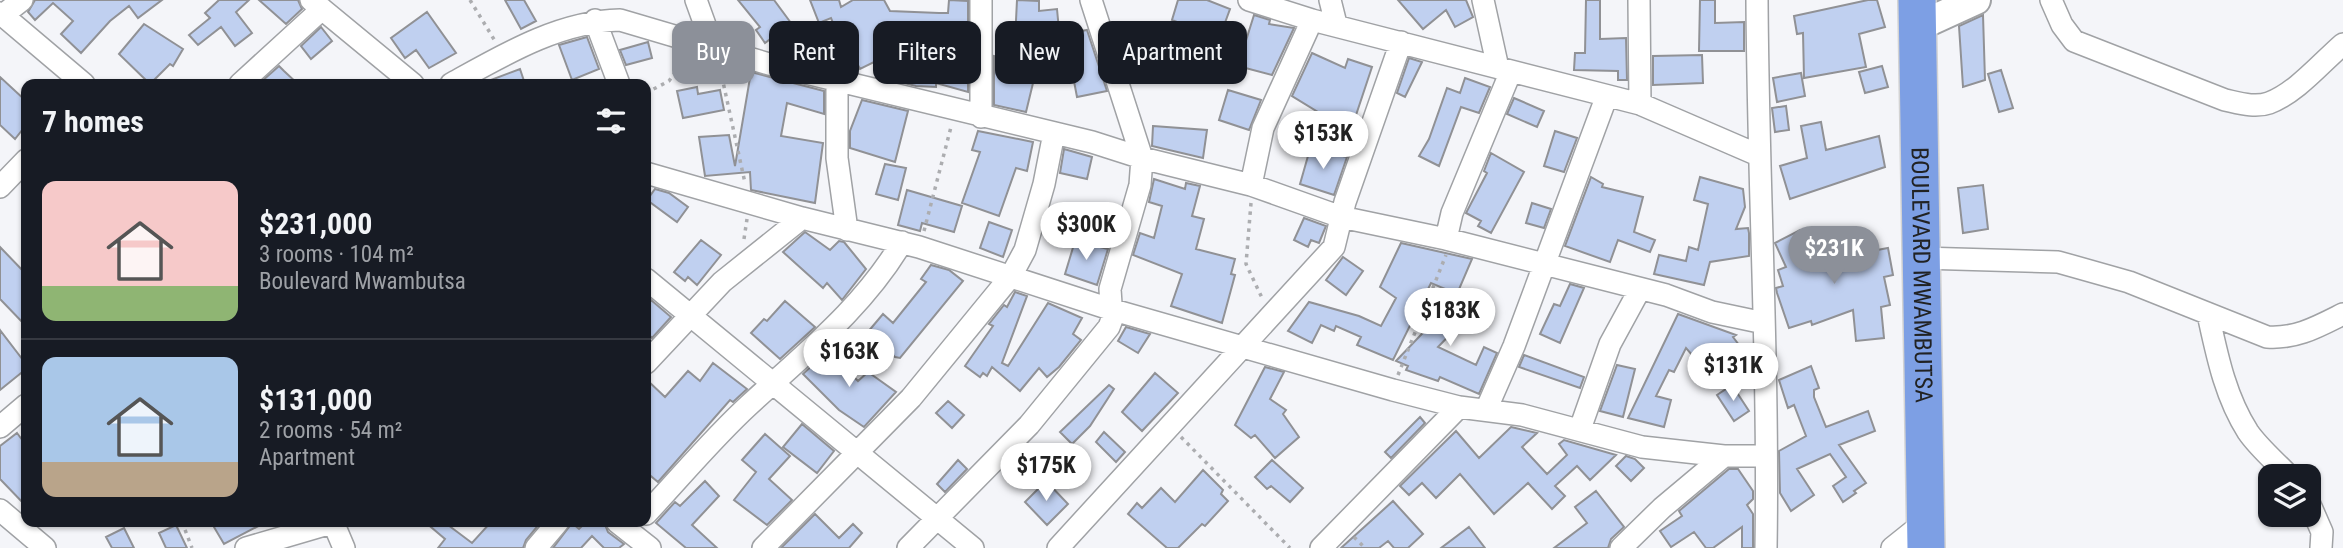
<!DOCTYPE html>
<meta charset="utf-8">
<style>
body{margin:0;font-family:"Roboto Condensed",sans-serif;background:#242831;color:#f1f3f6;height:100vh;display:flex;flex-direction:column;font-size:26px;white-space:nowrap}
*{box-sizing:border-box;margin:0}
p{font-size:23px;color:#9ea1a6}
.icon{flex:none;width:38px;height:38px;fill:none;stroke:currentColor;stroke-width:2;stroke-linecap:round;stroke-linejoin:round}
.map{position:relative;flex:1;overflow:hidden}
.side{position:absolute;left:21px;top:79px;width:630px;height:448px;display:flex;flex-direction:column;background:#171b24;border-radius:14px;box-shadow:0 2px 5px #0004}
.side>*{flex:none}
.top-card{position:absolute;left:672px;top:21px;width:665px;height:63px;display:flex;gap:14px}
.tools{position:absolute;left:2258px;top:464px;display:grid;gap:14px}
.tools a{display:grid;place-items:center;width:63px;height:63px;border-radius:14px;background:#171b24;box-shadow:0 2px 5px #0004;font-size:35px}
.price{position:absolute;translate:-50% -60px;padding:0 16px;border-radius:24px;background:#fff;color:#222;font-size:23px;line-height:46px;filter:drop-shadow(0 2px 4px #0008)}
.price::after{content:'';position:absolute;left:50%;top:42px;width:21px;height:16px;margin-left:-10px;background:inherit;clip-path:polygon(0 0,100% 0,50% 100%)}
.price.current{background:#8c9099;color:#fff}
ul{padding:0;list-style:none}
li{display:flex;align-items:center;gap:21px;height:175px;padding:0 21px}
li+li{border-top:2px solid #363941}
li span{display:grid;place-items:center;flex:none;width:196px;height:140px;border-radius:14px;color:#555}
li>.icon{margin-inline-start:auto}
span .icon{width:84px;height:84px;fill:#fffc;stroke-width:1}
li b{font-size:30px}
h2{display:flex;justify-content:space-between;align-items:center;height:84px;padding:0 21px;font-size:30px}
.tag{padding:0 24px;border-radius:14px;background:#171b24;box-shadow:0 2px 5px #0004;font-size:24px;line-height:63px}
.tag.current{background:#8c9099;color:#fff}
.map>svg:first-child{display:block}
.building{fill:#c0d0f0;stroke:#909195;stroke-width:2}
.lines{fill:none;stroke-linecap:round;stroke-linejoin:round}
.street-casing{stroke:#a0a2a5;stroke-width:24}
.secondary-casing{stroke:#a0a2a5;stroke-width:32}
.highway-casing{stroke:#d3d3d3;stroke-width:40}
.path{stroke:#acadb0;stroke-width:3.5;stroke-dasharray:3.5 5;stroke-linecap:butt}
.street{stroke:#fff;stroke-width:21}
.secondary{stroke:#fff;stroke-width:28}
.highway{stroke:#7d9fe4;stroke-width:37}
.labels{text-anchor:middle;stroke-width:6;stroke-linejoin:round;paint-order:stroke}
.street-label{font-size:24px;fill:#212223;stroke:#f4f5f9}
</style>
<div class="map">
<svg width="2343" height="548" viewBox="0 0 2343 548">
<rect width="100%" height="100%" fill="#f4f5f9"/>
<path class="building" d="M35 0H162L138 18 129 6 110 21 81 53 61 34 73 21 53 3 35 20 28 12Z
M219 0H249L236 12 252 33 235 46 221 27 198 45 189 35 210 18 205 13Z
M259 0H298L302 9 286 24Z
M505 0H524L536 21 521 29Z
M738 0H774L791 23 765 43 756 30 760 27Z
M810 0H839L841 7 853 0H884L890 11 939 13H948L949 0 968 1V92L936 83V87L916 86 888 79 878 60 860 69 844 38 840 40 831 18 819 23Z
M1017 0 1039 1V11L1057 9 1060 41 1030 45V78L1034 79 1026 112 994 105V56L1014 61Z
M1178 0H1207L1230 9 1219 39 1172 20Z
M1398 0H1466L1473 17 1455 27 1446 10 1423 29Z
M1586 0H1600V39L1626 38 1627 80H1618V71L1574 70 1575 53H1585Z
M1700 0H1715V23L1744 22V51H1699Z
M1868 0H1877L1885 27 1859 34 1866 67 1804 78 1803 33 1797 34 1794 16Z
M427 12 456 53 429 68 416 50 405 58 391 38Z
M1254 15 1270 20 1269 24 1294 28 1272 75 1238 66Z
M1983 15 1985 80 1963 87 1959 26Z
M144 24 183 49 173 66 170 64 150 84 119 54Z
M321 27 332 41 311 59 301 46Z
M1087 30 1107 91 1077 97 1065 34Z
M587 37 599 69 572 80 559 45Z
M648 42 652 58 626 65 620 50Z
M1133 48 1147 51 1141 71 1128 68Z
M1312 53 1345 68 1348 59 1372 67 1354 121 1323 115 1292 96Z
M1702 55 1703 83 1653 85V56Z
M1409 58 1422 62 1405 97 1397 93Z
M279 66 284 71 298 84 261 82Z
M1882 66 1888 87 1865 93 1859 72Z
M520 69 525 84H483V83Z
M2001 70 2013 108 1999 112 1988 74Z
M751 72 824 91V114L787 103 781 136 823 143 815 203 751 190 750 172 705 176 699 137 729 135 735 166Z
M1801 73 1805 96 1777 102 1773 78Z
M0 77 26 101V125L15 139 0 125Z
M1465 78 1490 87 1479 113 1461 107 1439 166 1419 156 1429 139 1447 88 1460 93Z
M697 87 698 94 720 90 724 110 683 118 677 91Z
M1228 90 1261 100 1249 130 1219 120Z
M1514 98 1544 111 1537 127 1507 114Z
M862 100 908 111 895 162 850 148V131Z
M1786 106 1789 130 1775 132 1772 108Z
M1821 122 1826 150 1879 136 1885 167 1790 199 1780 166 1807 158 1801 126Z
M1153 126 1207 130 1203 158 1152 146Z
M978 131 1033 142 1027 171 1016 168 999 216 962 203 980 152 972 150Z
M1555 131 1577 138 1564 172 1544 166Z
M1064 149 1092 157 1087 179 1060 173Z
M1310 149 1347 157 1334 195 1300 184Z
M1491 153 1524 172 1491 233 1478 226 1481 221 1466 213 1487 173 1484 171Z
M885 164 906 168 898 200 876 194Z
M1591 177 1603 184 1602 187 1643 197 1634 232 1655 240 1650 252 1618 240 1610 262 1565 246Z
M1700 177 1743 189 1745 207 1736 229 1748 228 1749 233V256L1710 262 1704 285 1654 274 1659 255 1686 261 1689 247 1698 250 1708 204 1694 200Z
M1154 179 1185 189 1186 183 1200 186 1192 216 1204 219 1196 249 1235 259 1231 274 1235 275 1222 323 1171 306 1182 274 1133 255 1140 233 1154 238 1162 206 1149 202Z
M1983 185 1988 229 1963 233 1958 188Z
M655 189 669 193 688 207 677 222 647 200Z
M907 190 962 206 954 232 922 223 920 231 898 225Z
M1532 203 1551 209 1544 228 1526 223Z
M1304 218 1326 226 1319 243 1311 240 1308 247 1294 240Z
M989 222 1012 230 1003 257 980 248Z
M1800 230 1814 257 1850 250 1851 255 1888 248 1893 275 1884 277 1890 305 1881 307 1884 338 1856 341 1853 310 1812 325 1811 321 1789 328 1777 293 1776 288 1783 286 1778 270 1786 267 1775 243Z
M805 232 830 250 839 241 844 242 866 269 842 300 827 283 823 288 783 252Z
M701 240 721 255 697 285 688 277 685 281 674 272Z
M1075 241 1108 249 1097 285 1065 274Z
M1401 243 1472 259 1457 294 1431 283 1393 360 1357 345 1361 337 1336 326 1334 331 1321 325 1312 343 1288 331 1309 302 1359 316 1381 326 1396 298 1380 287Z
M0 247 26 274V326L0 299Z
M1343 257 1363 271 1346 295 1326 280Z
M931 265 949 270 963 281 900 358 895 357 867 333 883 314 893 323 926 282 921 279Z
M1570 284 1584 288 1560 343 1540 334 1554 304 1560 306Z
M1015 292 1027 296 1002 363 1008 366 1048 303 1082 318 1073 334 1081 340 1059 367 1047 377 1039 368 1020 391 992 367 987 376 983 373 980 377 965 366 993 326 989 324 1004 305 1007 307Z
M1460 294 1489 307 1479 328 1463 321 1438 347 1476 365 1484 347 1497 353 1479 394 1440 377 1438 381 1406 370 1408 366 1396 361Z
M651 300 671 317 652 338 646 332V305Z
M785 301 815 327 780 359 751 333 764 319 767 321Z
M1678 314 1736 335 1733 337 1752 362 1737 374 1718 350 1701 365 1686 348 1674 372 1669 370 1656 396 1671 400 1664 427 1628 418Z
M1126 327 1150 334 1138 353 1118 341Z
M0 330 26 364V369L0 390Z
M828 351 858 381 868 372 896 392 864 427 839 410 803 374Z
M1524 355 1584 377 1580 388 1519 367Z
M713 363 747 389 733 402 730 400 658 482 646 472V379L665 397 688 371 700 381Z
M1617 365 1635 369 1623 417 1600 411Z
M1811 366 1819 388 1814 390V397L1826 427 1868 411 1875 431 1839 445 1866 483 1854 491 1856 493 1843 502 1833 486 1846 477 1830 454 1797 469 1814 495 1791 511 1780 493 1779 451 1806 436 1794 405 1788 408 1779 380Z
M1265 367 1284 372 1270 399 1286 410 1283 414 1299 437 1275 458 1255 435 1251 438 1235 425Z
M1155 373 1178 393 1142 431 1122 412Z
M1109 385 1114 389 1090 426 1072 444 1060 432Z
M1732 385 1749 411 1734 421 1717 395Z
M948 401 964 415 952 428 936 413Z
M1420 417 1425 423 1391 458 1385 452Z
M802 424 834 451 817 473 783 447Z
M1511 427 1537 433 1522 447 1547 474 1567 455 1559 444 1564 440 1616 455 1590 480 1577 466 1555 486 1565 496 1552 509 1528 483 1494 514 1460 474 1436 498 1422 483 1409 495 1400 486 1456 431 1479 458Z
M1104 432 1125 452 1116 462 1096 442Z
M17 433 26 445V506L0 479V446Z
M765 434 790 456 769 479 792 500 767 525 734 500 756 472 742 460Z
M1626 456 1635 459 1644 468 1631 481 1616 466Z
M958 460 967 469 945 492 937 484Z
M1272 460 1303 488 1290 502 1271 486 1267 489 1255 477Z
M1729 469H1738L1753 491V499L1747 505 1753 514V548H1742V527L1713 548H1706L1694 532 1671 547 1660 531 1682 516 1679 511Z
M1203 470 1223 490 1221 494 1228 501 1205 526 1202 524 1178 548H1167L1128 514 1137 503 1142 508 1161 488 1175 502Z
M705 481 719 496 692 525 717 548H686L656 523 675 502 680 506Z
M1046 481 1068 504 1047 525 1025 502Z
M1596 491 1624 527 1611 539 1608 548H1554L1587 523 1575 507Z
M1393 501 1423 534 1408 548H1394L1388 541 1379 548H1341Z
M815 514 839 538 853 524 862 533 849 548H781Z
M211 522H266L224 544Z
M425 522H444L472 543 491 522H541L526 540 523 548H438L445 539Z
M578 522H604L608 532 624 544 619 548H604L592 536 581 548H553L572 523 579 529 582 526Z
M176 525 187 548H166L159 533Z
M1469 527 1485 548H1441Z
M124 528 134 548H112L106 537Z"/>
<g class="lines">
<defs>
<path id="street" d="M311 0 413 84
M696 0 713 47
M1249 0 1312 20 1640 104 1758 155
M1330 0 1336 24
M1483 0 1498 68
M1639 0 1640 104
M1757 0C1758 183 1769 365 1766 548
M2051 0 2062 25 2074 41 2225 100C2239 103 2255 108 2269 103 2296 93 2321 63 2343 44
M0 13 84 84
M3 15 22 0
M595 20 619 84
M837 81V158L847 230
M240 84 322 9
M451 84C503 55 560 21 620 20L769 64 1092 142 1142 158 1251 185 1341 217 1446 239 1666 295 1712 312 1764 323
M981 117V0
M646 173 802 218 919 247 1110 309 1393 390 1459 407 1522 415 1642 447 1724 456
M1251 185 1263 128 1312 20
M0 187 26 160
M1446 239 1452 213 1511 71
M1921 258 2058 262 2129 282 2267 337C2296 339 2317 327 2343 314
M646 279 973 548
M2208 314C2217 355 2225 396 2248 432 2259 448 2276 462 2289 476
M646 363 722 282 802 218
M1486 410 1514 346 1606 98
M0 427 26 405
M1580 429 1610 344 1640 289
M2308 500 2322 532 2321 548
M0 510 45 548
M646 514C680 478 712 439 749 405 804 354 863 308 902 242
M333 522 344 548
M617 522 650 548
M246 548 335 522
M536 548 558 522
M763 548 911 398 1011 276 1025 250 1044 184 1054 133
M908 548 1029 425 1109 327 1112 319 1110 289 1140 185 1142 158 1091 0
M1058 548 1334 247 1345 202 1401 42
M1321 548 1459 407
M1621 548 1662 508 1724 456H1766
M1892 548 1927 520"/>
<path id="secondary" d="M1917 27 1976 0"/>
<g id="highway">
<path id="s1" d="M1917 0 1926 548"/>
</g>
</defs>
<use href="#street" class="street-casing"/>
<use href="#secondary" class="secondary-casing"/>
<use href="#highway" class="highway-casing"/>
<path class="path" d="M470 0 495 41
M720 68 745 183
M646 93 669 81 685 58
M1251 203 1246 264 1263 300
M924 231 951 127
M744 239 747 219
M1398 375 1446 255
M1181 437 1290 548
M182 522 192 548
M1354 537 1365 548"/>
<use href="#street" class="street"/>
<use href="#secondary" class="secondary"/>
<use href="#highway" class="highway"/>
</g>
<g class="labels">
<g class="street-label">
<text dy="8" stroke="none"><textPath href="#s1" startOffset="275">BOULEVARD MWAMBUTSA</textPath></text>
</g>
</g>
</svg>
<div class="tools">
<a><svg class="icon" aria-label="layers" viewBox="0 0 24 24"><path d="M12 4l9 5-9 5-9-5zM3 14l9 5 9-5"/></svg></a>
</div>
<b class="price" style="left:1323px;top:171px">$153K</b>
<b class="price" style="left:1086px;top:262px">$300K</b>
<b class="price current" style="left:1834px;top:286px">$231K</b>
<b class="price" style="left:1450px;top:348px">$183K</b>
<b class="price" style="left:849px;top:389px">$163K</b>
<b class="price" style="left:1733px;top:403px">$131K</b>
<b class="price" style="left:1046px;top:503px">$175K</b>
<div class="top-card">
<a class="tag current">Buy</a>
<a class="tag">Rent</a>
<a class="tag">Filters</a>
<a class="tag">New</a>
<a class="tag">Apartment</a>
</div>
<section class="side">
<h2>7 homes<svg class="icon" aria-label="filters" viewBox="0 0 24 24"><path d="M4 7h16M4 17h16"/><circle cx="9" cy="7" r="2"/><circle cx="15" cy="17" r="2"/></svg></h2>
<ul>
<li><span style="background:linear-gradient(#f6c9c9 75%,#8fb573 0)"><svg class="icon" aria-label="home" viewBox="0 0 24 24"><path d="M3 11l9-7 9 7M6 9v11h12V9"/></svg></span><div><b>$231,000</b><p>3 rooms · 104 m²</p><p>Boulevard Mwambutsa</p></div></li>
<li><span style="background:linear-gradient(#a9c7e8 75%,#b9a48a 0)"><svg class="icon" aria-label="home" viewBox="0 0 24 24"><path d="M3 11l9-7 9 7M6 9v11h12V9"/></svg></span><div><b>$131,000</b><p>2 rooms · 54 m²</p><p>Apartment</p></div></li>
</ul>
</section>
</div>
